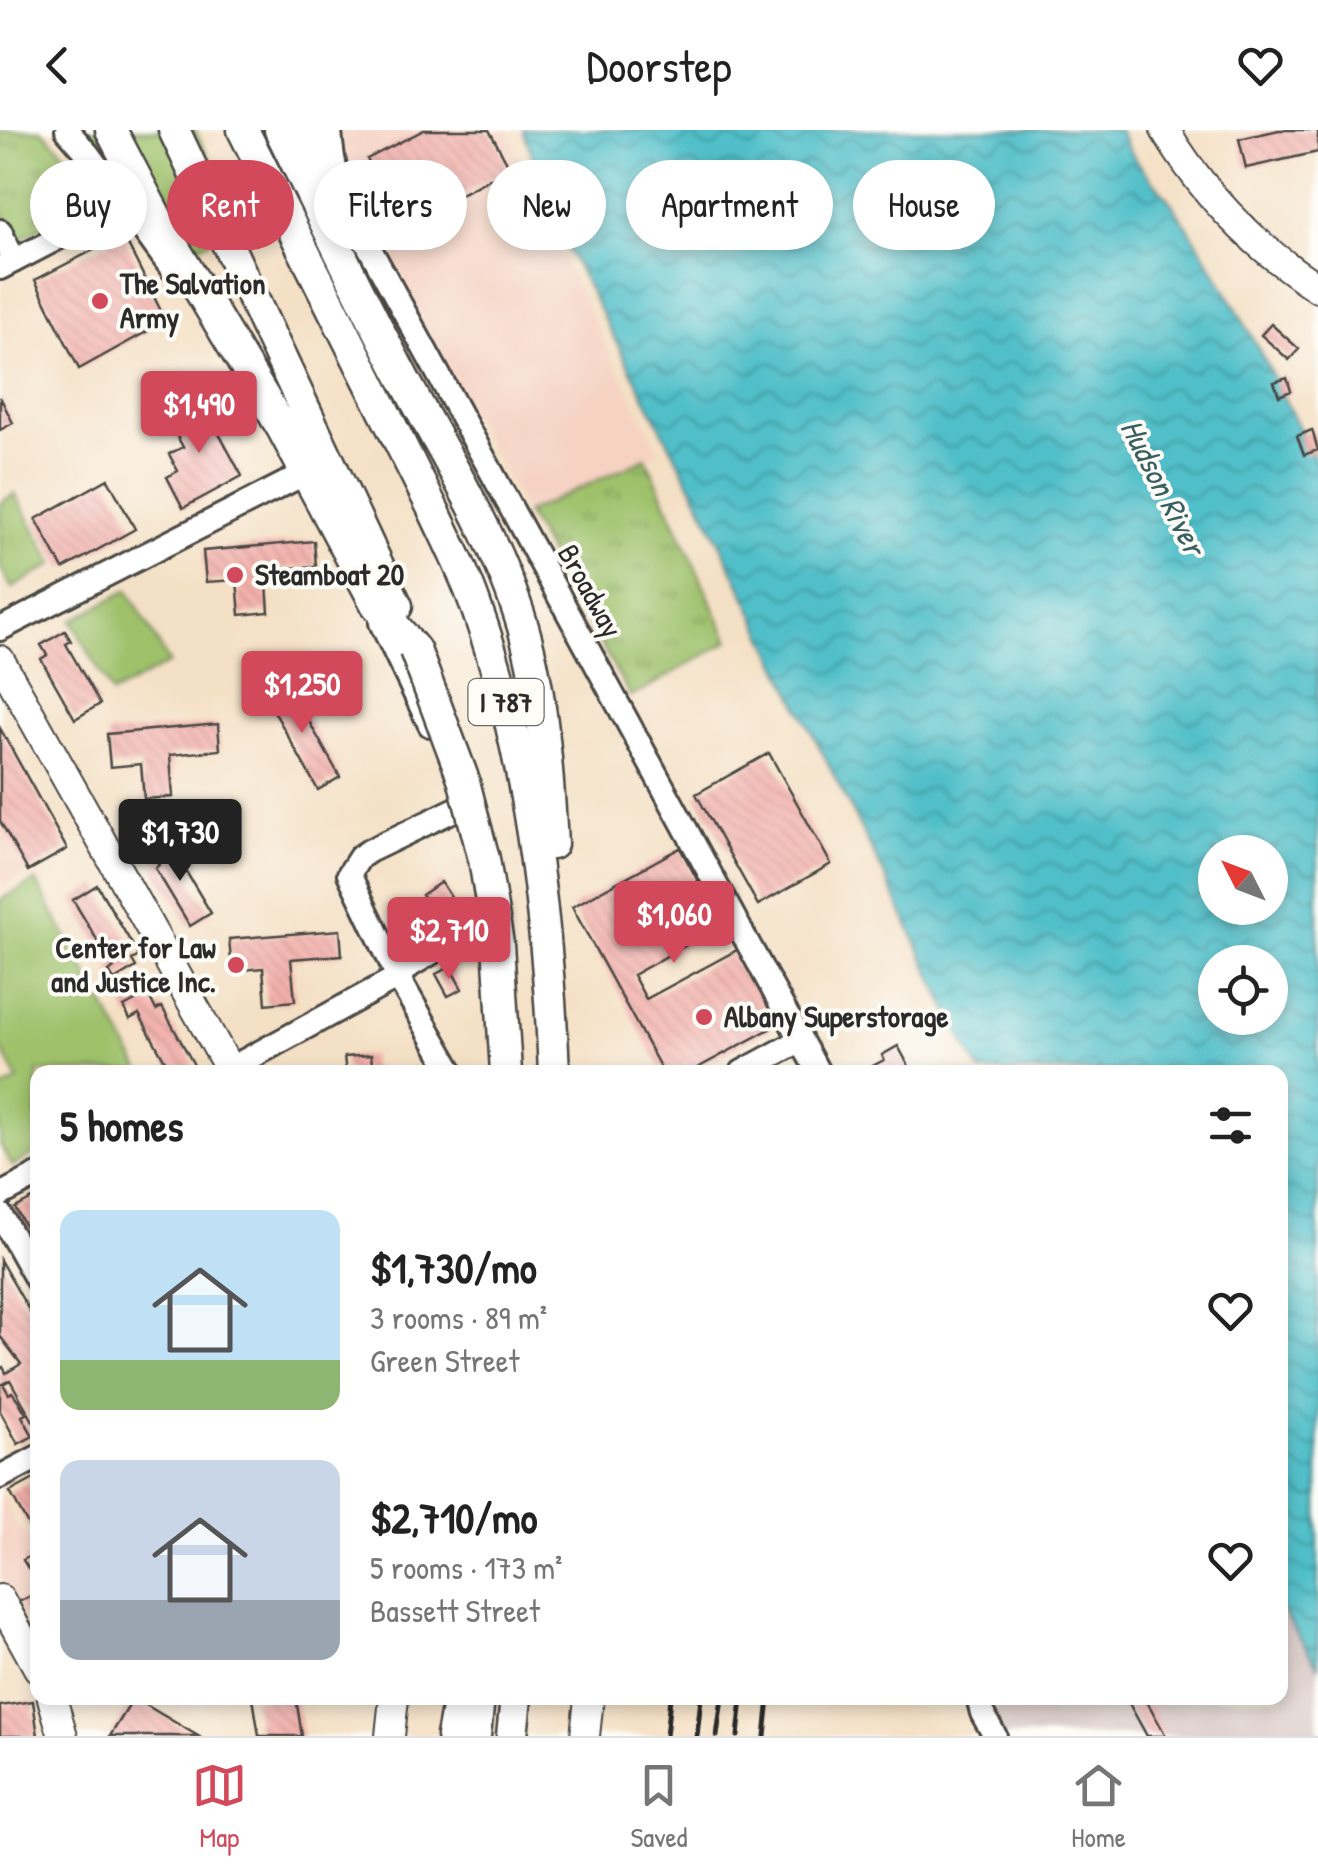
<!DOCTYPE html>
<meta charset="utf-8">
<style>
body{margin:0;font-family:"Patrick Hand",sans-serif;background:#f6f6f6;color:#222;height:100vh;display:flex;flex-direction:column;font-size:38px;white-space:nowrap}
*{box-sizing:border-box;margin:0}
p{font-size:32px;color:#767676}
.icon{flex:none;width:55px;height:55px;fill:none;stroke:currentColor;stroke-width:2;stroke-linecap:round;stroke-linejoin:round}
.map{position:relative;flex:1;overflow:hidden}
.sheet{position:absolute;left:30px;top:935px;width:1258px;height:640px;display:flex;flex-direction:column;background:#fff;border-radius:20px;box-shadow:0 5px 15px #0003}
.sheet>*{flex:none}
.guide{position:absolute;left:30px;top:30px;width:1260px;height:90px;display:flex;gap:20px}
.needle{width:65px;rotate:312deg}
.fabs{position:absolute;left:1198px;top:705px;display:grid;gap:20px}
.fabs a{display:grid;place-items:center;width:90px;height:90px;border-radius:50%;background:#fff;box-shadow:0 5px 15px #0003;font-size:50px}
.price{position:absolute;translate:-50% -85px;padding:0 22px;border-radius:10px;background:#d1495b;color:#fff;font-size:32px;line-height:65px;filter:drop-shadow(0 2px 5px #0008)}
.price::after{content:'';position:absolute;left:50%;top:60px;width:30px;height:22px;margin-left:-15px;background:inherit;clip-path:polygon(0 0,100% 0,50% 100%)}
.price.selected{background:#222;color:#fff}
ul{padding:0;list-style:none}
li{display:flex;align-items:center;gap:30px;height:250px;padding:0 30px}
li span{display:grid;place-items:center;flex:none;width:280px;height:200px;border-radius:20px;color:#555}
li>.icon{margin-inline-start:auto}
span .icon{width:120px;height:120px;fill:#fffc;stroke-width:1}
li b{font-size:42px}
h2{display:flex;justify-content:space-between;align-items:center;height:120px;padding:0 30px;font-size:42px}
.tag{padding:0 35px;border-radius:45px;background:#fff;box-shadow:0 5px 15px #0003;font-size:35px;line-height:90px}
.tag.selected{background:#d1495b;color:#fff}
header{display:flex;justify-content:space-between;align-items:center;height:130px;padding:0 30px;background:#fff;font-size:45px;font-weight:600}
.dock{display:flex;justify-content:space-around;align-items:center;height:140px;border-top:2px solid #e0e0e0;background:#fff;font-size:28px;color:#767676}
.dock a{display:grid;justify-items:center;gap:5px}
.dock .selected{color:#d1495b}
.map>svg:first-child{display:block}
.built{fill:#f5d2c2}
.industrial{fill:#d1bfbd}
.grass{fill:url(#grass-tufts);stroke:#64764b;stroke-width:2.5}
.green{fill:#9ec16b;stroke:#64764b;stroke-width:2.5}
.water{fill:url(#water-waves);stroke:#3e757a;stroke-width:2.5;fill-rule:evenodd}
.building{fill:url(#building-back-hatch)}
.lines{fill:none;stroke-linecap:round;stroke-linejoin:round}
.minor-casing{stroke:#494642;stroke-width:28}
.major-casing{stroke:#494642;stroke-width:32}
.highway-casing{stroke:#494642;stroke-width:35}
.minor{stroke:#fff;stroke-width:22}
.major{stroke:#fff;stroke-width:28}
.highway{stroke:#fff;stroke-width:30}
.rail{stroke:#2b2b2b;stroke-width:5}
.highway-bridge-casing{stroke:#494642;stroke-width:35;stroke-linecap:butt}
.highway-bridge{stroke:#fff;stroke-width:30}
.poi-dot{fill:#d1495b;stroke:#fdfcf7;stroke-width:4}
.labels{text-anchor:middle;stroke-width:8;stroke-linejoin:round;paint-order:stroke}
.shield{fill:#fdfcf7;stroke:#6a6a68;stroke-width:2.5}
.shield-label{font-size:28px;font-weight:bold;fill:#2b2b2b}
.poi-label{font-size:30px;font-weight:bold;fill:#2b2b2b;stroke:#fdfcf7;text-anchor:start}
.street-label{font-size:30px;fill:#2b2b2b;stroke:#fdfcf7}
.water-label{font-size:32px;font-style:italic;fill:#385f62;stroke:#fdfcf7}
</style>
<header><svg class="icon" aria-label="back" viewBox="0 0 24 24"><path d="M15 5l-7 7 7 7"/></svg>Doorstep<svg class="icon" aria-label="heart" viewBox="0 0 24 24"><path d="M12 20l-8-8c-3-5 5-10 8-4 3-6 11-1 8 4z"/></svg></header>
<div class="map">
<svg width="1318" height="1606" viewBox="0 0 1318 1606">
<defs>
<pattern id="grass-tufts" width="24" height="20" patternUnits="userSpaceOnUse" patternTransform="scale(2.5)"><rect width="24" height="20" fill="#9ec16b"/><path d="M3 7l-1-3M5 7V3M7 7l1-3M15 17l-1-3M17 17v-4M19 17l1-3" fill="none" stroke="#819d58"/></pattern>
<pattern id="water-waves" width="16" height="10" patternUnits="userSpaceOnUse" patternTransform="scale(2.5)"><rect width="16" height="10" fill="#51bfc9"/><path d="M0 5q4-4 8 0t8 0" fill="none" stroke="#439ba3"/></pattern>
<pattern id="building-back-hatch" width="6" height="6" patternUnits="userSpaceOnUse" patternTransform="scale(2.5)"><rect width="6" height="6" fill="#f3afaa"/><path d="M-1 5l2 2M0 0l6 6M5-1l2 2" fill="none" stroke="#d09792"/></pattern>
</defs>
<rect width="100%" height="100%" fill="#fdfcf7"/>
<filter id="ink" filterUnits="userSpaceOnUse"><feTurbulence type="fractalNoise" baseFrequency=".01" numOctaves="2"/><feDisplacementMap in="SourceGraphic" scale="20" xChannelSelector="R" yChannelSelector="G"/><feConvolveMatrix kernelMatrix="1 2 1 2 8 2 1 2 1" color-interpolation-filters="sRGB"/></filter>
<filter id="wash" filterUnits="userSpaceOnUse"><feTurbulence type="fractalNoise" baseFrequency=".0048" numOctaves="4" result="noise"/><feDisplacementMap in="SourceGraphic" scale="40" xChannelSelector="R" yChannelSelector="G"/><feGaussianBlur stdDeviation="2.25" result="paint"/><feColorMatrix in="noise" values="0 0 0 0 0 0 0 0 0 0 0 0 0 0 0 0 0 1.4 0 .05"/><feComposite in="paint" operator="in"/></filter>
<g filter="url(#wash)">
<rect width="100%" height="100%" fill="#f4e0c5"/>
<path class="built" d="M341 0H508L539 81 659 322 526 383 341 51Z
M0 595 67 719 0 757Z
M2 1367 17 1397 37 1414V1515L0 1445V1368Z"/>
<path class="industrial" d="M1280 1478 1318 1536V1606H978L983 1603 976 1589 1012 1568H1280Z"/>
<path class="grass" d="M0 0H42L64 22 93 71 16 111 0 77Z
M646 328 729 511 631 567 526 383Z"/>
<path class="green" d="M87 0H195L242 95 177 127 140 70Z
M15 364 54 434 12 458 0 437V373Z
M128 460 169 533 112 564 72 491Z
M36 751 141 942H38L37 1022 12 1036 0 1015V960L18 950 0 916V770Z"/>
<path class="water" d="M523 0H1119C1131 31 1158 54 1177 81 1231 162 1275 249 1318 336V1536L1280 1478V942H980L952 889 889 754 791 561 704 380 565 114ZM1215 722H1270V778H1215ZM1215 832H1270V888H1215Z"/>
<g id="blocks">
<path class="building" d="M424 0H489L510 38 402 95 367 29Z
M1279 0H1318V22L1246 38 1239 9Z
M123 105 166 191 79 239 35 150Z
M1271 194 1299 219 1289 230 1261 205Z
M1287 248 1291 261 1279 266 1274 252Z
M0 267 13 293 0 300Z
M200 269 242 346 183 378 167 347 178 341 169 324 183 317 166 287Z
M1312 300 1318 320 1304 325 1297 306Z
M108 349 135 399 63 439 36 389Z
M314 411 316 436 266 440 269 482 240 485 237 450 206 452 203 421Z
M65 501 71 511 66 514 100 574 75 589 41 529 47 525 41 515Z
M287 552 340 647 318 660 265 565Z
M218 594 220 620 170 625 173 667 144 669 141 634 110 637 107 604Z
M0 598 67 719 28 741 0 691Z
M769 623 831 734 758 775 696 664Z
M178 709 185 720 176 725 211 783 190 796 155 738 159 735 153 725Z
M680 718 722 795 633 845 646 869 739 819 779 894 690 942H663L572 777Z
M441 752 452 769 433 781 422 765Z
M97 755 139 826 132 830 136 837 114 850 109 842 114 838 73 770Z
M340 800 342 825 291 829 295 871 266 874 263 838 232 841 229 809Z
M450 837 462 859 448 866 436 844Z
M148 864 156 880 162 877 194 935 181 942H171L139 884 130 889 124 877Z
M898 916 912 942H861L884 930 882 925Z
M371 925 373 942H346L344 927Z
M38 1066V1101L35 1103 31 1096 26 1098 15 1078Z
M0 1130 38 1196V1300L10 1250 3 1254 9 1264 12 1262 18 1270 26 1284 22 1286 33 1306 18 1314 0 1281V1239L3 1237 6 1243 21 1234 0 1206Z
M38 1347V1399L32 1402 10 1362Z
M38 1422V1455L23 1430Z
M38 1462V1499L34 1501 19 1472Z
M134 1568 198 1606H110Z
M253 1568H296L302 1606H259Z
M1126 1568H1145L1166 1606H1147Z
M33 1571 38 1606H0V1576Z"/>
</g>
</g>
<g filter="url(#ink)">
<use href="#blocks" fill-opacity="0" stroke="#494642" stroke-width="2.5"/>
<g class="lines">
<defs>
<path id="minor" d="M67 0 88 24 172 139
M330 0C332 37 340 62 357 95L818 942
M0 101 14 131
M0 138 124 74
M381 493 430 595
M0 499 296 348
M224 942 398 847 411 835 494 786 489 772
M452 942 398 847 349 744 360 727 369 721 458 678
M742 942 801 910
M0 1065 38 1045
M0 1084 38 1152
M0 1347 38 1327
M978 1568 982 1583 995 1606"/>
<path id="major" d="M1165 0C1203 64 1256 118 1318 158
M0 530 231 942
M0 1469 38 1538
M52 1568 63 1606
M390 1606 394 1568
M585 1606 589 1568"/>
<path id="highway" d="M111 0 160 94 282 298 376 474 415 520
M174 0 397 476
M243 0 434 381C448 411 463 440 474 471 529 622 547 783 554 942
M280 0C321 84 361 168 405 251 448 331 497 409 523 497 543 566 548 642 552 714
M306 0 320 50
M452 1606 459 1568
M475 1606 479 1568
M512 1606 516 1568"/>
</defs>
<use href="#minor" class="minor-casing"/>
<use href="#major" class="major-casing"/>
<use href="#highway" class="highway-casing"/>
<use href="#minor" class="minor"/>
<use href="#major" class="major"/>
<use href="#highway" class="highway"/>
<path class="rail" d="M666 1606 670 1568
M697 1606 701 1568
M717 1606 722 1568
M738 1606 742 1568
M765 1606 769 1568"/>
<defs>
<path id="highway-bridge" d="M415 520 463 648 484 729 498 814 506 942"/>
</defs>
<use href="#highway-bridge" class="highway-bridge-casing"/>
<use href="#highway-bridge" class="highway-bridge"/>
</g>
</g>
<g class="poi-dot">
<circle cx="100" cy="171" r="10"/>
<circle cx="235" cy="445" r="10"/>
<circle cx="236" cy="835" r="10"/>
<circle cx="704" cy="887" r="10"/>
</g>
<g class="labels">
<rect class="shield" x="468.5" y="549" width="75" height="46" rx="8"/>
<g class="shield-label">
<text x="506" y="582">I 787</text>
</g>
<g class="poi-label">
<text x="120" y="164">The Salvation<tspan x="120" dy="34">Army</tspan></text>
<text x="255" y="455">Steamboat 20</text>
<text x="216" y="828" text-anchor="end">Center for Law<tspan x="216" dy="34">and Justice Inc.</tspan></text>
<text x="724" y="897">Albany Superstorage</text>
</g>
<g class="street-label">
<text transform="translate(590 461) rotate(61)" y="10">Broadway</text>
</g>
<g class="water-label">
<text transform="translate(1163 357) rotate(63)" y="11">Hudson River</text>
</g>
</g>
</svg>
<div class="fabs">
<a><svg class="needle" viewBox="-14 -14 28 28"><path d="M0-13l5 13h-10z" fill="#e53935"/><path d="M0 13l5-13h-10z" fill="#767676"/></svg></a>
<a><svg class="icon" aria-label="locate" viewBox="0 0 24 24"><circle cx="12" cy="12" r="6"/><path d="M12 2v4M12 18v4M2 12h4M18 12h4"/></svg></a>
</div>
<b class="price" style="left:199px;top:326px">$1,490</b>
<b class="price" style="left:302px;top:606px">$1,250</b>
<b class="price selected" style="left:180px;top:754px">$1,730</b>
<b class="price" style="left:674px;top:836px">$1,060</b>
<b class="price" style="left:449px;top:852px">$2,710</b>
<div class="guide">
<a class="tag">Buy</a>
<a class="tag selected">Rent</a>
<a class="tag">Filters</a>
<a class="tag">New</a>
<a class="tag">Apartment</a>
<a class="tag">House</a>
</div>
<section class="sheet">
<h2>5 homes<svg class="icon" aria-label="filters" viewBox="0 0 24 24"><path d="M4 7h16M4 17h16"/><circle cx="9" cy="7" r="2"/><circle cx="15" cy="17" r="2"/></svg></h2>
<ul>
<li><span style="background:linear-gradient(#bfe0f5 75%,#8fb573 0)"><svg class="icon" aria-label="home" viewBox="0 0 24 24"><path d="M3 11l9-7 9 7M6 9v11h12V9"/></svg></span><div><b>$1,730/mo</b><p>3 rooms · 89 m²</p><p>Green Street</p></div><svg class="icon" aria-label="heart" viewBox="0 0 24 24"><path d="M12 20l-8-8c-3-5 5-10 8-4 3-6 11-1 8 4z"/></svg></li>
<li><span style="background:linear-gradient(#c9d6e8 70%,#9aa5b1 0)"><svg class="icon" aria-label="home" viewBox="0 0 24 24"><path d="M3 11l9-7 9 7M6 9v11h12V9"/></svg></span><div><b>$2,710/mo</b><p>5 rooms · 173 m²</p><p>Bassett Street</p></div><svg class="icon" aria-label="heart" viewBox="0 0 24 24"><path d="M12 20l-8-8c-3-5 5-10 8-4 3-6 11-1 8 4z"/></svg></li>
</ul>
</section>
</div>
<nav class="dock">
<a class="selected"><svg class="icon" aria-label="map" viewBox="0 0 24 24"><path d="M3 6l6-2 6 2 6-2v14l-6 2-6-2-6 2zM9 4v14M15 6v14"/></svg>Map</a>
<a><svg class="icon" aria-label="saved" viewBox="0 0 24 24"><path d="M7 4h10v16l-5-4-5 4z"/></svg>Saved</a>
<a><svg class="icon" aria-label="home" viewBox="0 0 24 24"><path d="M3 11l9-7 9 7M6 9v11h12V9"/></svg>Home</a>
</nav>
